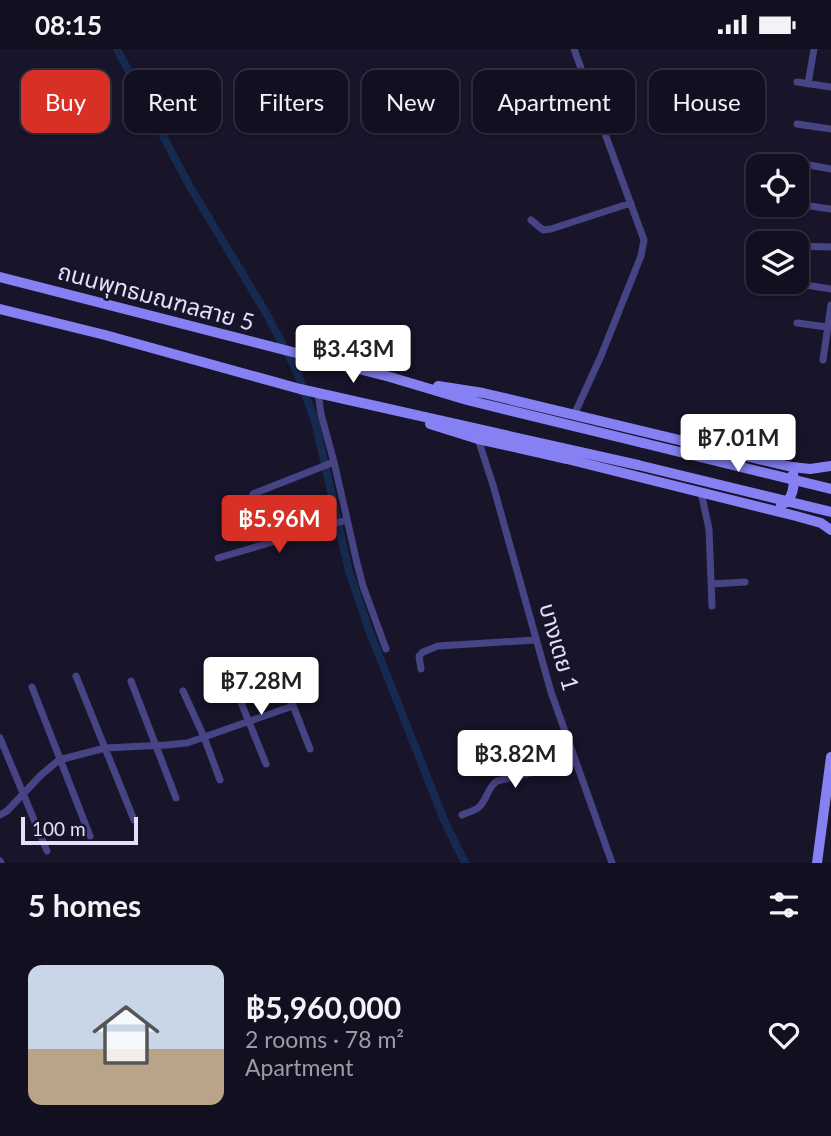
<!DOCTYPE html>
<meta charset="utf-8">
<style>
body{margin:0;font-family:Lato,"Noto Sans Thai",sans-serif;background:#1b1829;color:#f1f3f6;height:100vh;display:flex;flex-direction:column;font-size:26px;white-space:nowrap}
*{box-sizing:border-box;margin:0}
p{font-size:23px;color:#9c9ca5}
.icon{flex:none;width:38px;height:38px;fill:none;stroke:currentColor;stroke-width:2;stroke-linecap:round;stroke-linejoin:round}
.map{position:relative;height:814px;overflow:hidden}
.sheet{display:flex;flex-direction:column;background:#120f20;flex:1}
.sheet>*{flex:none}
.guide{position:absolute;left:21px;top:21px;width:789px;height:63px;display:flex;gap:14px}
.fabs{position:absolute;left:746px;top:105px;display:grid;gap:14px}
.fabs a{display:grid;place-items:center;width:63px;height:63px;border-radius:14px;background:#120f20;box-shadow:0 2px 5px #0004,0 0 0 2px #312f3e;font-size:35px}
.scale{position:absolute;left:21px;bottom:18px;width:117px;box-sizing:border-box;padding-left:7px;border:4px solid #e4e0fc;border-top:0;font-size:19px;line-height:24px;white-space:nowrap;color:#e4e0fc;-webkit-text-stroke:5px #18142a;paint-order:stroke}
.price{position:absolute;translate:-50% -60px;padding:0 16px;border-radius:7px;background:#fff;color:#222;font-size:23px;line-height:46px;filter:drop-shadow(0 2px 4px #0008)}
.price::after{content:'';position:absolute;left:50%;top:42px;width:21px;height:16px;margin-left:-10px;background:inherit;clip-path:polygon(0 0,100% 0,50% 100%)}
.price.on{background:#d93025;color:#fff}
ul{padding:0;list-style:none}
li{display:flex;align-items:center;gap:21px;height:175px;padding:0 28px}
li+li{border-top:2px solid #312f3e}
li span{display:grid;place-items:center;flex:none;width:196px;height:140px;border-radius:14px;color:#555}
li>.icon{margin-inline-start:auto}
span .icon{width:84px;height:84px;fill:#fffc;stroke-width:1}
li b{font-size:30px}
h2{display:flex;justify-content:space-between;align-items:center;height:84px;padding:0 28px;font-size:30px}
.tag{padding:0 24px;border-radius:14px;background:#120f20;box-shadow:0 2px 5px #0004,0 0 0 2px #312f3e;font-size:24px;line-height:63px}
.tag.on{background:#d93025;color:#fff}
.status{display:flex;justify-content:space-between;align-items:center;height:49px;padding:0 35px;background:#120f20;direction:ltr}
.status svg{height:19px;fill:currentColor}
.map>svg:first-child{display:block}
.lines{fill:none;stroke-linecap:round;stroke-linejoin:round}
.canal{stroke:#152a4e;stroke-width:8}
.street{stroke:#474485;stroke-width:7}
.secondary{stroke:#8581f3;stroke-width:10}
.secondary-bridge{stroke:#8581f3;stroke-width:10}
.labels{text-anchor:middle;stroke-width:5;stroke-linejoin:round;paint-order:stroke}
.street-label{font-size:23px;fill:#e4e0fc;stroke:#18142a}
</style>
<div class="status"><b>08:15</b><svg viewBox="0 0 49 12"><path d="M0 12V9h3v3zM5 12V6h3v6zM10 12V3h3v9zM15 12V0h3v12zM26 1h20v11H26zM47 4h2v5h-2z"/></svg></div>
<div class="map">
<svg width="831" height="814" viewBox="0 0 831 814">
<rect width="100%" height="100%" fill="#18142a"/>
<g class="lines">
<path class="canal" d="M117 0 189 136 266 264 297 323 315 372 349 522 369 581 444 771 465 814"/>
<path class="street" d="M574 0 644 191 641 207 601 307 574 366
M550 27C515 48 548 66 574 64 582 63 589 59 596 57
M797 33 831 38
M808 35 814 0
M797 75 831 80
M809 116 831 120
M796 155 831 160
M531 171 543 181 551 180 631 154
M796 197 831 198
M793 234 831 240
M797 274 827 278
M823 311 831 256
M318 344 321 365 334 413 357 514 363 537 386 600
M478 390 493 436 551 643 612 814
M701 443 709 480 712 557
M253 445 334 413
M218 509 347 471
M712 535 745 533
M278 618 310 700
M421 620 419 607 423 603 438 597 536 591
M76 627 134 771
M232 631 266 715
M131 632 176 749
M32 638 90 787
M183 642 204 688 220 731
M0 689 47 802
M0 766 7 762 41 726 59 711 105 699 166 696 187 694 293 657
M462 766C468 763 475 762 479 758 488 749 487 739 497 732L576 713
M0 812 1 814"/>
<path class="secondary" d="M0 228 390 328 467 351 643 394
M0 260 105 286 300 340 638 416
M438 337 483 344 792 418 810 420 831 417
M430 375 478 390 567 410 796 467 821 474 831 481
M781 456C793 452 795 436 793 425
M817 814 831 708"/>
<path class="secondary-bridge" d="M643 394 831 440
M638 416 831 463"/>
</g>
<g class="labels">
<g class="street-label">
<text transform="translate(156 248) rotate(15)" y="8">ถนนพุทธมณฑลสาย 5</text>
<text transform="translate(559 598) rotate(74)" y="8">บางเตย 1</text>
</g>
</g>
</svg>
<div class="fabs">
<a><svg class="icon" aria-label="locate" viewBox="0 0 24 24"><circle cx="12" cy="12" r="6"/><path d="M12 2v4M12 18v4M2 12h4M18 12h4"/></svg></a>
<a><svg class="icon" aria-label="layers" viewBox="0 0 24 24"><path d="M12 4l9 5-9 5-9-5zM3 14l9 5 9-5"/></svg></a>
</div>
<div class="scale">100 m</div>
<b class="price" style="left:353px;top:336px">฿3.43M</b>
<b class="price" style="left:738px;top:425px">฿7.01M</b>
<b class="price on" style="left:279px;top:506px">฿5.96M</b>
<b class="price" style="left:261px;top:668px">฿7.28M</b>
<b class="price" style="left:515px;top:741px">฿3.82M</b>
<div class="guide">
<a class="tag on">Buy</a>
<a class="tag">Rent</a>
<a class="tag">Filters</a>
<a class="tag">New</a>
<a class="tag">Apartment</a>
<a class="tag">House</a>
</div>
</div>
<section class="sheet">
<h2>5 homes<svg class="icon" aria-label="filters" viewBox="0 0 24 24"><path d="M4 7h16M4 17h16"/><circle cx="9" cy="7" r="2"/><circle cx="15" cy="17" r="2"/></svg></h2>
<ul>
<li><span style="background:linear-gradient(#c9d6e8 60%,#b9a48a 0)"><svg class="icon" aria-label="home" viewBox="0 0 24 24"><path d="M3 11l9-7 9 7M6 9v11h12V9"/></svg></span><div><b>฿5,960,000</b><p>2 rooms · 78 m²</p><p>Apartment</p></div><svg class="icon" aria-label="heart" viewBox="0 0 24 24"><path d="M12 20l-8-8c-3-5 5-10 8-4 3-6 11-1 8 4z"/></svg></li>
</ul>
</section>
